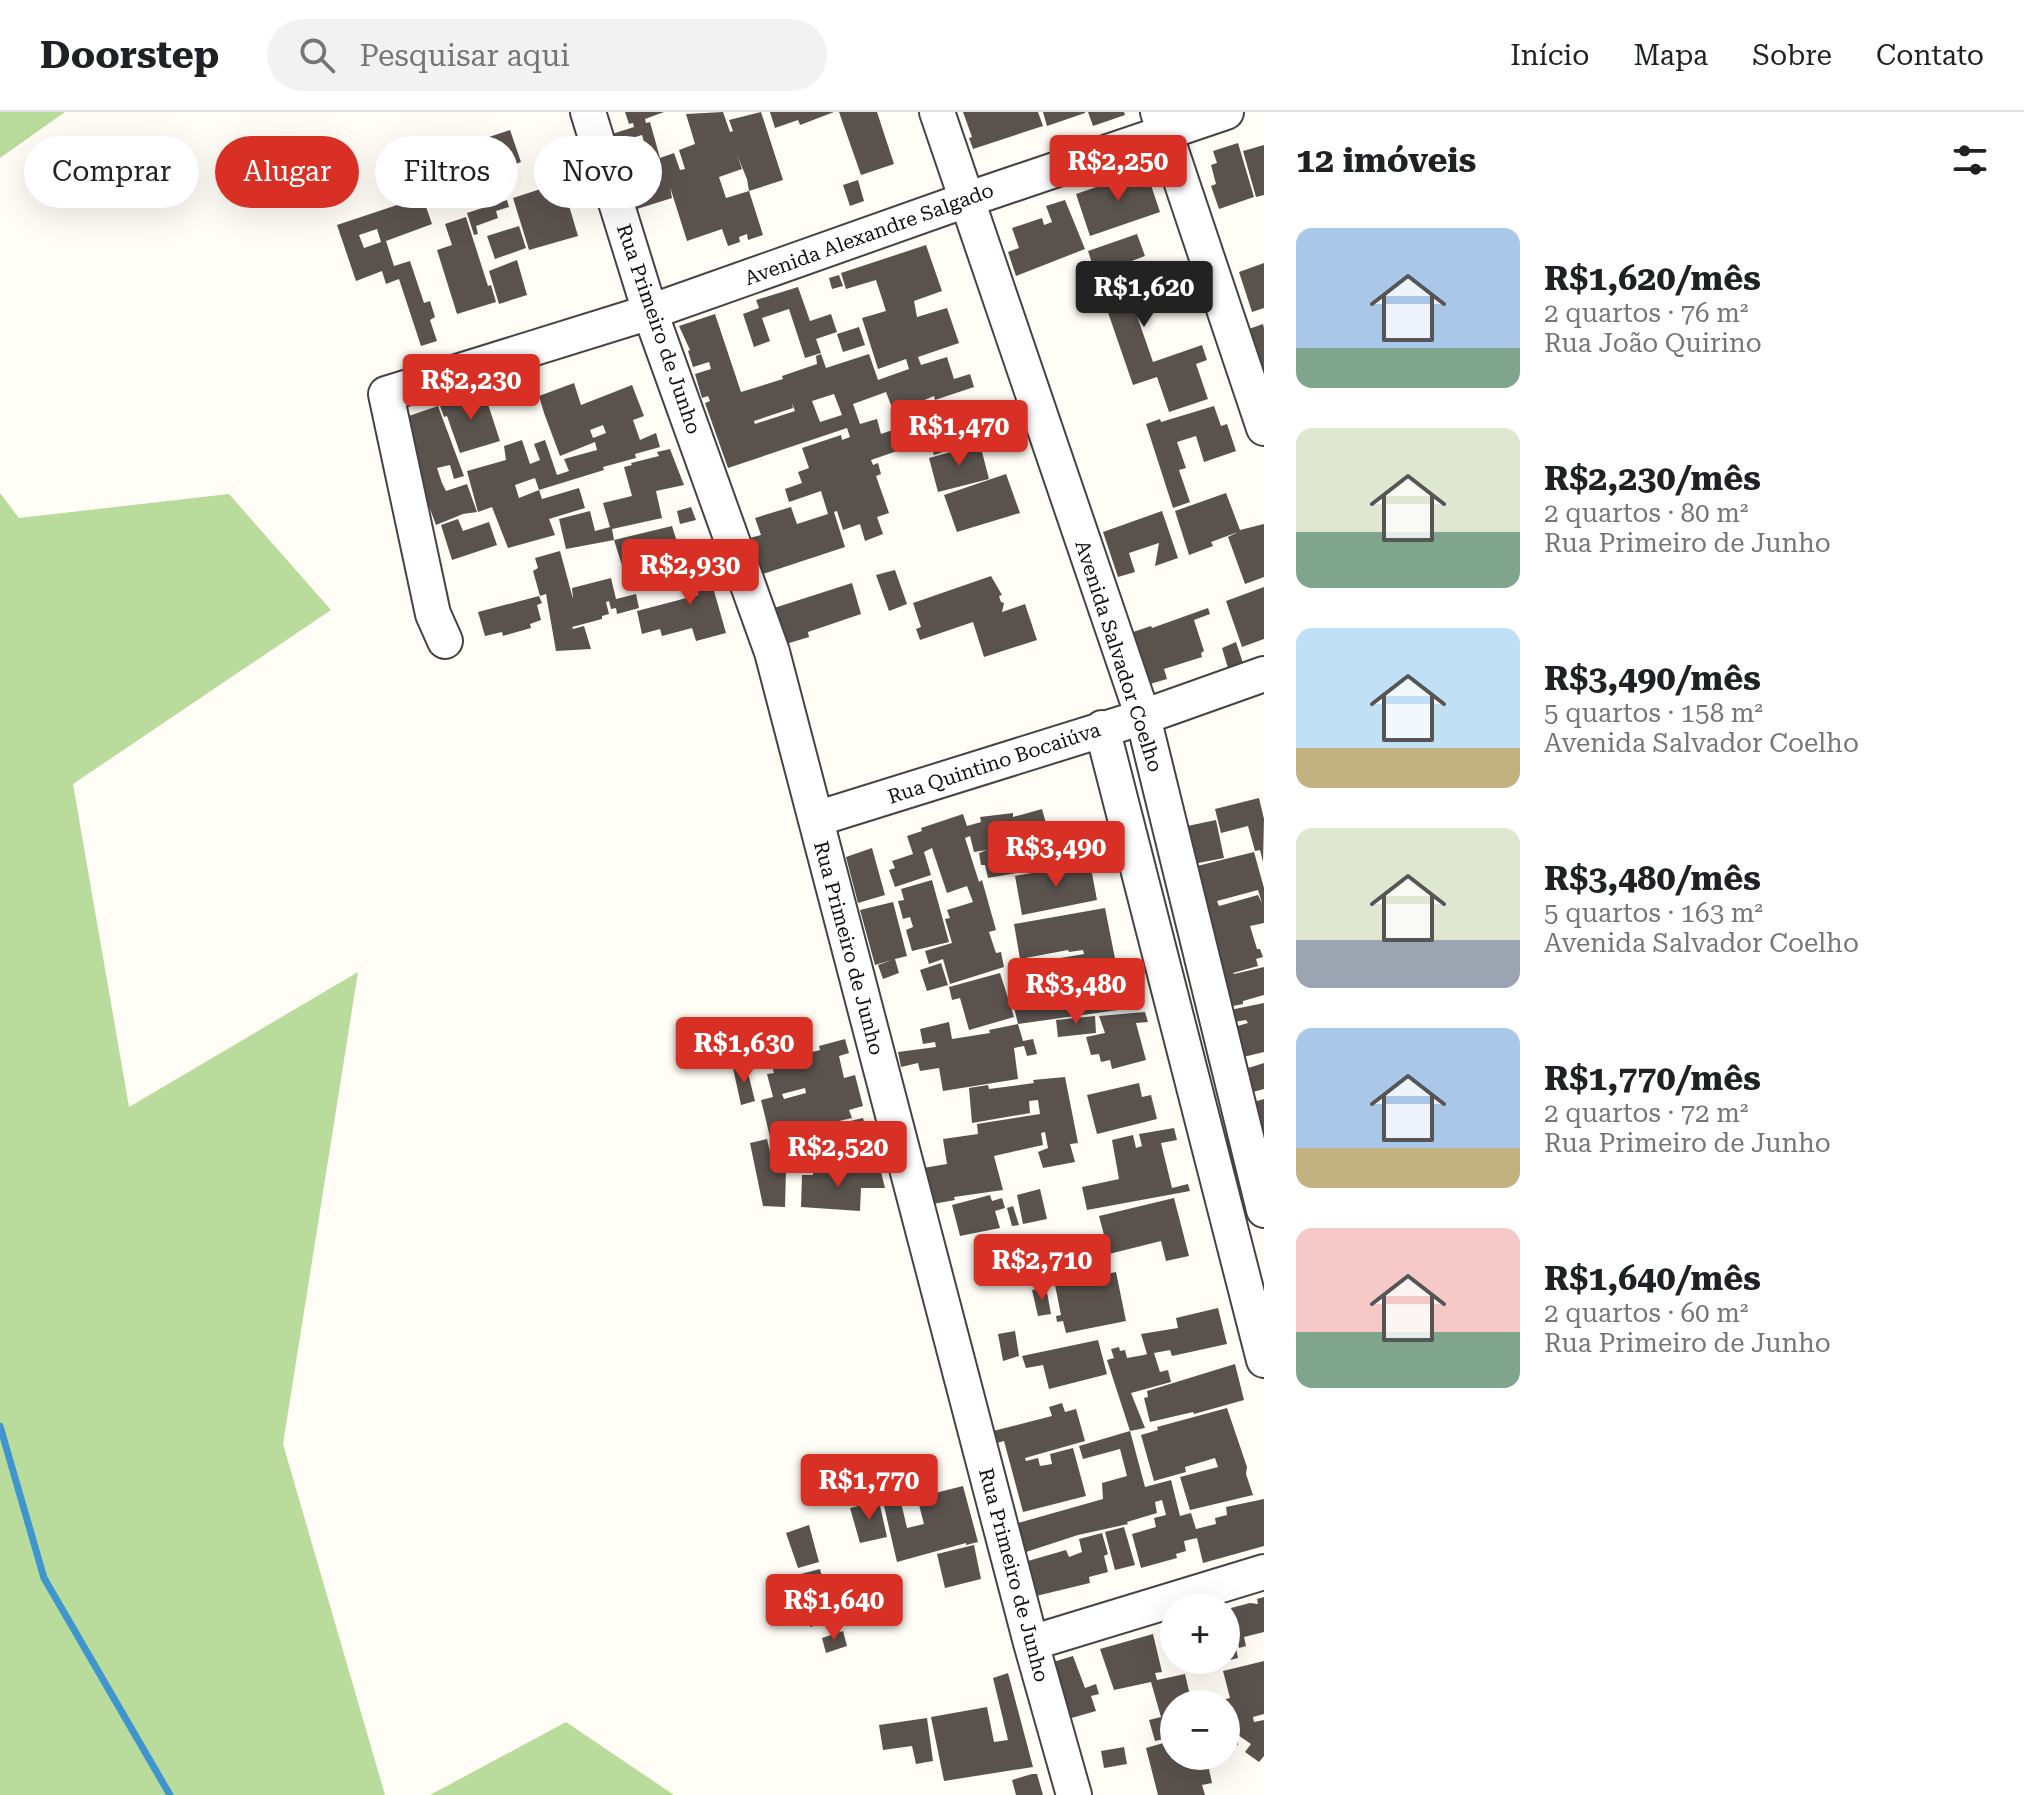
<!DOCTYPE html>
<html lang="pt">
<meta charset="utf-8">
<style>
body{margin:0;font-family:"Roboto Serif",serif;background:#f2f2f2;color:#202124;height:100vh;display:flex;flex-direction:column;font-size:30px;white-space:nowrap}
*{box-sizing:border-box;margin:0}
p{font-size:26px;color:#757577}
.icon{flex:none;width:44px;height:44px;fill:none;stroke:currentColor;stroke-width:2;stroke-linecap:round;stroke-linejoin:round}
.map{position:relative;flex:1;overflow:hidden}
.sheet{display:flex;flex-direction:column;background:#fff;width:760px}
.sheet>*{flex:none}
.top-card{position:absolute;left:24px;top:24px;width:760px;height:72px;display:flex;gap:16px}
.controls{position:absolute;left:1160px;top:1482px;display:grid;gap:16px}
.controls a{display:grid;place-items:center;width:80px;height:80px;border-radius:50%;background:#fff;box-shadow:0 8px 32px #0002;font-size:40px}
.price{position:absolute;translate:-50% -68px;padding:0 18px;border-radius:8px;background:#d93025;color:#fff;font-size:26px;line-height:52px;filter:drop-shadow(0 2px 4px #0008)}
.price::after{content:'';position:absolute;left:50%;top:48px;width:24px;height:18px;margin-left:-12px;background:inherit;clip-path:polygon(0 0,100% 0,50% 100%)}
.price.current{background:#222;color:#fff}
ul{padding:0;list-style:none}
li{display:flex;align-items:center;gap:24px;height:200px;padding:0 32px}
li span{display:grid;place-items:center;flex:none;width:224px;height:160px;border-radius:16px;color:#555}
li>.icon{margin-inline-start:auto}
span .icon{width:96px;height:96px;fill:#fffc;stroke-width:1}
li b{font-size:34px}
h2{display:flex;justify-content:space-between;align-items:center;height:96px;padding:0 32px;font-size:34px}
.tag{padding:0 28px;border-radius:36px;background:#fff;box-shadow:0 8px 32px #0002;font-size:28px;line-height:72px}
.tag.current{background:#d93025;color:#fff}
header{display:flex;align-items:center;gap:48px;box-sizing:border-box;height:112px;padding:0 40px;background:#fff;border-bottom:2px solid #e0e0e0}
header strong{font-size:38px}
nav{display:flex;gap:44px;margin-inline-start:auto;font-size:28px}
.search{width:560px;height:72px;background:#f2f2f2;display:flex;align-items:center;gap:20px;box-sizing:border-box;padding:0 28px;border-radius:44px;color:#757577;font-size:30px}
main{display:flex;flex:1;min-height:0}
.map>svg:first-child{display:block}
.forest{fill:#b9dc9c}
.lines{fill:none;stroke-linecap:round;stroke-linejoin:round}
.stream{stroke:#3f96cf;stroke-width:7}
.building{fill:#5a524d;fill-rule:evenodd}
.minor-casing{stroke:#444;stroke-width:38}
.minor{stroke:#fff;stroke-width:34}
.labels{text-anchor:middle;stroke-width:8;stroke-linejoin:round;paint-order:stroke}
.street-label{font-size:20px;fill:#111;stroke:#fff}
</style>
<header>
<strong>Doorstep</strong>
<div class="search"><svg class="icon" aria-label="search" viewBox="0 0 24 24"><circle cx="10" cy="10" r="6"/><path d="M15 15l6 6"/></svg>Pesquisar aqui</div>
<nav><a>Início</a><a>Mapa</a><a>Sobre</a><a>Contato</a></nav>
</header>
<main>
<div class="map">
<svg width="1264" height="1683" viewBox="0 0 1264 1683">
<rect width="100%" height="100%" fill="#fffdf5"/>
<path class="forest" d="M0 0H65L0 46Z
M0 381 19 406 229 382 331 498 73 672 129 995 358 860 283 1332 385 1683H0Z
M566 1610 674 1683H430Z"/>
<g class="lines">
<path class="stream" d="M0 1314 44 1466 170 1683"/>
</g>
<path class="building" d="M625 0H664L645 7 646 11 650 10 660 46 674 41 680 58 685 57 679 38 695 32 686 2 723 0 730 20 733 19 729 8 761 0 783 68 749 79 763 123 748 128 747 122 739 125 740 130 728 134 722 117 687 129 670 75 672 86 637 97 628 68 631 67 622 37 644 30 642 23 615 31 612 22 634 15 633 11 629 12ZM737 43 747 67 749 79 726 86 719 65 742 57Z
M770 0H834L800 13 798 8 775 16Z
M839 0H877L894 52 861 63Z
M963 0H1038L1043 14 973 37 969 26 972 25Z
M1043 0H1085V1L1047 14Z
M1088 0H1124L1125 3 1093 14Z
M510 18 521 50 482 65 471 31Z
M1238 31 1254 85 1219 97 1211 74 1216 72 1211 53 1217 51 1213 39Z
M1264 33V83L1256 85 1243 39Z
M1146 58 1160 100 1090 124 1076 82Z
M858 68 864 89 850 94 843 73Z
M562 70 578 124 529 138 513 86Z
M507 88 509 95 496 99 498 106 476 114 478 122 474 123 467 101Z
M1065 88 1085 137 1016 164 1008 140 1019 136 1012 116 1042 106 1044 113 1052 110 1046 94Z
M424 89 432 112 386 129 394 154 410 149 424 191 430 189 435 205 430 208 437 229 421 234 399 167 386 172 382 159 356 169 337 113 406 90 407 94ZM377 117 381 130 364 136 359 123Z
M466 105 488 174 491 173 496 190 457 202 437 138 452 133 445 112Z
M519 114 526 136 495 147 487 124Z
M1137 122 1145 144 1129 150 1140 181 1130 184 1153 250 1202 233 1207 248 1196 252 1208 287 1169 300 1157 265 1133 273 1102 183 1106 182 1102 171 1099 172 1088 139Z
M926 133 942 179 914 189 917 205 947 196 959 231 918 245 921 253 947 245 954 267 970 262 974 275 935 288 934 284 894 301 886 280 853 292 860 312 877 307 881 322 916 310 920 322 930 320 925 305 964 293 971 314 990 307 995 322 934 343 929 328 871 348 873 353 878 351 881 362 876 364 889 401 877 405 883 422 865 429 860 412 843 418 837 399 834 400 845 435 763 462 750 426 761 423 755 406 791 395 797 412 828 402 821 379 789 390 785 377 802 371 798 360 809 356 802 336 841 323 842 328 850 325 847 316 728 356 705 291 710 289 708 284 702 286 695 262 711 257 709 250 693 255 688 239 690 238 679 214 715 202 741 280 783 267 782 264 817 252 816 244 821 242 826 256 869 242 878 268 909 257 906 247 878 257 862 206 886 199 876 168 846 177 841 161ZM834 282 842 303 820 310 812 289ZM792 291 795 299 755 312 754 309 793 296Z
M517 148 527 183 499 192 489 159Z
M1264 151V196L1252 200 1239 160Z
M839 163 843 174 832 177 829 166Z
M798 175 810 209 831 202 837 220 816 227 821 241 805 246 789 197 762 206 770 229 754 235 743 202 759 196 756 188Z
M1263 212 1264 216V271L1246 218Z
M859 215 865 233 843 240 837 222Z
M574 271 581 293 632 273 644 304 633 308 640 328 656 321 660 335 635 342 636 346 603 355 604 358 539 378 542 387 579 376 585 396 549 407 555 423 508 436 492 395 478 400 467 359 506 348 504 334 522 328 530 352 540 348 534 332 545 328 557 363 569 359 564 347 597 338 595 330 560 344 544 301 539 284ZM603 313 606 321 593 326 590 318ZM535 366 539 378 519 386 515 373Z
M484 280 500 329 460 341 447 304 444 305 440 294Z
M438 294 464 364 454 367 450 353 437 356 442 371 446 379 467 372 477 400 463 402 436 413 397 308Z
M1214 294 1221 314 1227 312 1236 339 1204 350 1196 324 1177 330 1186 356 1179 358 1190 390 1173 396 1146 312 1160 307 1161 310Z
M980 332 989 367 938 380 929 346Z
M670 337 684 373 656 379 662 406 612 417 614 428 672 414 683 449 625 463 614 428 566 437 559 407 590 399 595 419 610 415 603 391 632 384 624 355 632 353 631 351 659 344 657 340Z
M1006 362 1020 401 957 420 944 383Z
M1226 381 1240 418 1264 412V465L1245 472 1228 425 1238 420 1211 430 1213 434 1189 443 1175 399Z
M691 395 696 408 680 412 677 399Z
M1162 399 1178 446 1155 454 1159 431 1129 441 1135 460 1118 465 1103 420Z
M458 407 463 419 489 410 497 433 452 448 441 413Z
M560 439 573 487 572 476 611 466 616 487 636 482 639 496 617 502 616 496 611 497 609 489 606 490 609 502 602 504V507L572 515 573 517 584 514 591 537 556 539 546 482 540 484 533 459 538 456 535 446Z
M710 442 721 477 714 479 726 521 696 529 692 516 662 524 660 517 642 522 637 499 698 483 686 448Z
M895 458 907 492 889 499 876 463Z
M991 464 1002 483 999 484 1001 490 1004 491 1002 500 1025 492 1037 528 984 545 973 510 920 528 916 517 921 515 913 491Z
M852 471 861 502 808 520 809 525 786 532 774 496Z
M1264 475V527L1242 535 1226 489Z
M539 484 542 491 537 493 541 508 530 512 531 516 503 524 502 520 485 524 478 500Z
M1208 496 1210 502 1194 508 1204 539 1201 541 1202 545 1164 557 1167 567 1150 572 1133 520 1151 514 1152 516Z
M1236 530 1243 551 1228 556 1222 536Z
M1259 686 1264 707 1263 750 1260 738 1255 739 1248 714 1221 721 1215 697Z
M1042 697 1049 722 1019 730H995L996 736 1054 728 1058 754 988 766 985 753H981L979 741 987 738 974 740 970 724 965 726 979 770 982 768 996 818 989 820 996 841 1001 840 1004 855 950 872 943 847 929 852 925 839 952 831 945 807 950 806 947 798 973 790 967 774 947 781 932 736 924 740 931 763 895 775 889 758 895 756 892 749 913 742 907 724 922 719 921 716 963 702 967 714 981 710 980 705 1013 701V705Z
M1216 708 1224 746 1193 752V755L1254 740 1264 776V811L1250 814 1257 837H1260L1263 845 1256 847 1258 854 1233 861 1234 862 1264 855V883L1243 889V892L1223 896 1178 716ZM1258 778 1262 791 1258 783 1219 794 1217 789Z
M872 736 885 783 858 791 846 745Z
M1090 751 1097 788 1022 803 1015 764Z
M932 768 949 830 912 839 906 818 913 815 910 805 903 807 898 789 904 788 901 777Z
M893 790 907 844 895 847 899 861 883 867 878 853 892 848 875 853 860 798Z
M1105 796 1125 897 1018 912 1013 891 1047 885 1050 895 1044 862 1034 864 1032 851 1084 842 1083 838 1069 840 1068 838 1020 847 1014 812Z
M941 851 948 873 927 879 920 858Z
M1000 861 1014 905 969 918 960 886 952 888 949 875Z
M1264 891V940L1235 947 1227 917 1248 911 1246 908 1228 911 1225 899Z
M1145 900 1148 910 1136 911 1146 948 1112 957 1110 948 1101 950 1099 942 1091 943 1086 925 1105 921 1099 904Z
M1095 904 1096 921 1058 925 1056 908Z
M949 910 952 927 990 921 989 918 1018 912 1023 929 1033 927 1037 942 1027 944 1024 934 1014 936 1018 967 943 979 939 956 920 959 918 951 901 955 898 940 936 935 935 930 923 932 920 917Z
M845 927 849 941 839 944 844 966 855 963 863 994 849 998 852 1006 770 1025 761 988 773 985 767 962 774 961 771 951 820 938 819 934ZM805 976 806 981 784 987 782 982Z
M1264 951V977L1245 982 1239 959Z
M746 953 755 989 741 993 733 956Z
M1065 965 1078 1031 1070 1032 1075 1050 1043 1056 1038 1040 1048 1036 1045 1020 1041 1021 1043 1033 994 1044 1003 1078 954 1085 955 1088 933 1092 923 1056 947 1052 943 1027 978 1022 977 1012 1040 1002 1038 988 1029 989 1030 1001 972 1011 969 976 988 973 989 977 1034 971 1033 968Z
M1139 971 1142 985 1151 983 1157 1007 1097 1022 1087 983Z
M1264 987V1030L1250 991Z
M863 1006 876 1056 827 1054 826 1051 814 1045 794 1050 788 1026 796 1022Z
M1174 1016 1177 1028 1161 1031 1172 1076 1188 1072 1190 1079 1087 1098 1082 1075 1119 1067 1112 1028 1133 1023 1136 1036 1142 1034 1139 1022Z
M767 1027 774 1057H786L785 1095 763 1094 750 1031Z
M813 1058 881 1060 885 1076H861L860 1099 801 1095 802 1063H813Z
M1040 1077 1047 1107 1023 1112 1017 1083Z
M990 1083 992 1089 1002 1086 1005 1096 995 1099 1000 1116 960 1124 952 1093Z
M1174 1086 1189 1144 1166 1149 1161 1129 1109 1142 1099 1104Z
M1013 1094 1019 1113 1012 1114 1007 1096Z
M1116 1160 1126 1209 1066 1221 1063 1209 1057 1210 1056 1204 1061 1203 1055 1173Z
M1046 1175 1051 1202 1038 1204 1032 1178Z
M1218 1196 1227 1232 1172 1244 1170 1238 1154 1241 1160 1260 1168 1258 1171 1270 1131 1281 1145 1316 1130 1319 1107 1248 1114 1246 1111 1237 1119 1235 1120 1239 1125 1238 1127 1246 1144 1243 1147 1242 1141 1222 1178 1216 1176 1206Z
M1015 1219 1019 1244 1003 1249 998 1222Z
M1098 1228 1107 1262 1104 1263 1049 1277 1043 1253 1026 1256 1022 1244Z
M1235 1252 1244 1288 1194 1302 1193 1300 1150 1310 1144 1286 1148 1285 1147 1279Z
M1062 1291 1065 1300 1076 1297 1085 1329 1025 1346 1026 1349 1038 1346 1040 1354 1052 1352 1050 1342 1073 1336 1086 1384 1023 1400 1004 1329 997 1331 993 1319 1052 1304 1049 1295Z
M1227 1296 1247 1355 1246 1362 1253 1383 1190 1398 1180 1365 1218 1355 1215 1346 1185 1355 1186 1360 1154 1369 1141 1323 1158 1318 1157 1315Z
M1130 1319 1145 1375 1171 1368 1180 1404 1191 1401 1196 1417 1216 1412 1215 1406 1227 1403 1226 1395 1264 1387V1434L1203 1451 1197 1426 1184 1429 1186 1439 1176 1442 1177 1446 1141 1456 1132 1422 1156 1415 1154 1406 1166 1403 1162 1388 1155 1390 1157 1401 1127 1410 1128 1412 1078 1423 1026 1440 1018 1411 1103 1387 1102 1371 1127 1364 1120 1337 1083 1347 1079 1334Z
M963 1374 978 1430 966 1433V1431L897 1450 884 1394 901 1390 907 1416 924 1412 918 1389 932 1385 931 1382Z
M879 1389 887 1425 860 1431 850 1396Z
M809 1413 819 1450 798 1456 786 1421Z
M1124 1415 1135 1453 1115 1458 1105 1420Z
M1102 1421 1108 1442 1104 1444 1108 1460 1089 1465 1090 1471 1036 1484 1028 1449 1066 1438 1069 1445 1082 1440 1079 1427Z
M974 1433 981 1467 945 1476 937 1442Z
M820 1457 833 1509 810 1515 797 1463Z
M1264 1485V1520L1244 1525 1246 1534 1239 1536 1231 1496 1250 1491 1258 1492 1257 1487Z
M1232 1516 1238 1546 1226 1549V1518Z
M843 1519 847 1534 826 1541 822 1526Z
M1153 1522 1162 1560 1155 1561 1157 1568 1185 1562 1192 1592H1174V1625L1155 1629 1149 1608 1161 1605 1151 1570 1114 1578 1100 1537Z
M1073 1544 1085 1576 1096 1572 1099 1582 1091 1584 1096 1599 1068 1607 1053 1550Z
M1264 1549V1602L1253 1605 1254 1610 1264 1608V1644L1259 1650 1245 1640 1251 1632 1238 1623V1633L1226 1635V1592L1210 1591 1230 1586 1223 1559Z
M1008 1561 1033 1655 944 1669 931 1605 987 1595 994 1630 1008 1628 993 1566Z
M927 1606 933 1649 916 1652 912 1634 883 1638 879 1613Z
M1174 1628V1644H1220L1207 1648 1212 1671 1202 1673 1205 1683H1158L1146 1636Z
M1124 1635 1127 1652 1104 1656 1101 1639Z
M1032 1662H1037L1043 1683H1016L1012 1668Z"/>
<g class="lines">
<defs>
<path id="minor" d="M588 0 650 200 772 540 1031 1531 1074 1683
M937 0 1143 605 1264 1098
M1158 0 1264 316
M445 529 433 502 386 282 650 200 966 88 1226 0
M1102 616 1264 1248
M816 707 1143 605 1264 562
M1031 1531 1264 1460"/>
</defs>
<use href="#minor" class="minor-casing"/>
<use href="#minor" class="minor"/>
</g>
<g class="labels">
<g class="street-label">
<text transform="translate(869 122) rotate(-20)" y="7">Avenida Alexandre Salgado</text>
<text transform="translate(659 217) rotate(71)" y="7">Rua Primeiro de Junho</text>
<text transform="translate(1119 544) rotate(72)" y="7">Avenida Salvador Coelho</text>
<text transform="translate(994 651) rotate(-18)" y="7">Rua Quintino Bocaiúva</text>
<text transform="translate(849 836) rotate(75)" y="7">Rua Primeiro de Junho</text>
<text transform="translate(1014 1463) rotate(75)" y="7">Rua Primeiro de Junho</text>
</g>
</g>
</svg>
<div class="controls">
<a>+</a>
<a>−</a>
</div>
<b class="price" style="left:1118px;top:91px">R$2,250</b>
<b class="price current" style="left:1144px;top:217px">R$1,620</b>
<b class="price" style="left:471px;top:310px">R$2,230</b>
<b class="price" style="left:959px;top:356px">R$1,470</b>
<b class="price" style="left:690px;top:495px">R$2,930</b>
<b class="price" style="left:1056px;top:777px">R$3,490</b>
<b class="price" style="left:1076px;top:914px">R$3,480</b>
<b class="price" style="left:744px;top:973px">R$1,630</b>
<b class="price" style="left:838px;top:1077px">R$2,520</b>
<b class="price" style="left:1042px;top:1190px">R$2,710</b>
<b class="price" style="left:869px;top:1410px">R$1,770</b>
<b class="price" style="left:834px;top:1530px">R$1,640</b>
<div class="top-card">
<a class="tag">Comprar</a>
<a class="tag current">Alugar</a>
<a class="tag">Filtros</a>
<a class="tag">Novo</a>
</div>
</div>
<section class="sheet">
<h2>12 imóveis<svg class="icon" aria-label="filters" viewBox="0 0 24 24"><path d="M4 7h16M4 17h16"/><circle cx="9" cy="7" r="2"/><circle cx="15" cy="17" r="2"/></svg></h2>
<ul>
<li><span style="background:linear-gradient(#a9c7e8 75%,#7fa58c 0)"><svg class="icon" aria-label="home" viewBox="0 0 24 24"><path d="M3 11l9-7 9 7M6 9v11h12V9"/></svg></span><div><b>R$1,620/mês</b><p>2 quartos · 76 m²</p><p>Rua João Quirino</p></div></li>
<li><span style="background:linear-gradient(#dfe7d0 65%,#7fa58c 0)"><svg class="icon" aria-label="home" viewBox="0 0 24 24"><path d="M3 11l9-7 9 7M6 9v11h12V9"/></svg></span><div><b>R$2,230/mês</b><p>2 quartos · 80 m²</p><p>Rua Primeiro de Junho</p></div></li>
<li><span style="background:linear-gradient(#bfe0f5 75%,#c2b280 0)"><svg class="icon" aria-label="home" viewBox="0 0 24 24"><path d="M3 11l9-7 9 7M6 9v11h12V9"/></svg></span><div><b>R$3,490/mês</b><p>5 quartos · 158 m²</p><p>Avenida Salvador Coelho</p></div></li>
<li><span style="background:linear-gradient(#dfe7d0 70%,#9aa5b1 0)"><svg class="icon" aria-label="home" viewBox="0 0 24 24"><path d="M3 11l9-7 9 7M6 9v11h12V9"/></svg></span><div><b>R$3,480/mês</b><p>5 quartos · 163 m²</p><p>Avenida Salvador Coelho</p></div></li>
<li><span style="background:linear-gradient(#a9c7e8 75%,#c2b280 0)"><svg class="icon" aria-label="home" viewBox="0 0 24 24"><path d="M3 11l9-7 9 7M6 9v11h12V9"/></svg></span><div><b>R$1,770/mês</b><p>2 quartos · 72 m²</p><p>Rua Primeiro de Junho</p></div></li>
<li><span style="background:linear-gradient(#f6c9c9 65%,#7fa58c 0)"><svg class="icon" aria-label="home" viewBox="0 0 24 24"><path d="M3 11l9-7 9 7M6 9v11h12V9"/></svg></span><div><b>R$1,640/mês</b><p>2 quartos · 60 m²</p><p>Rua Primeiro de Junho</p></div></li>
</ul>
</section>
</main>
